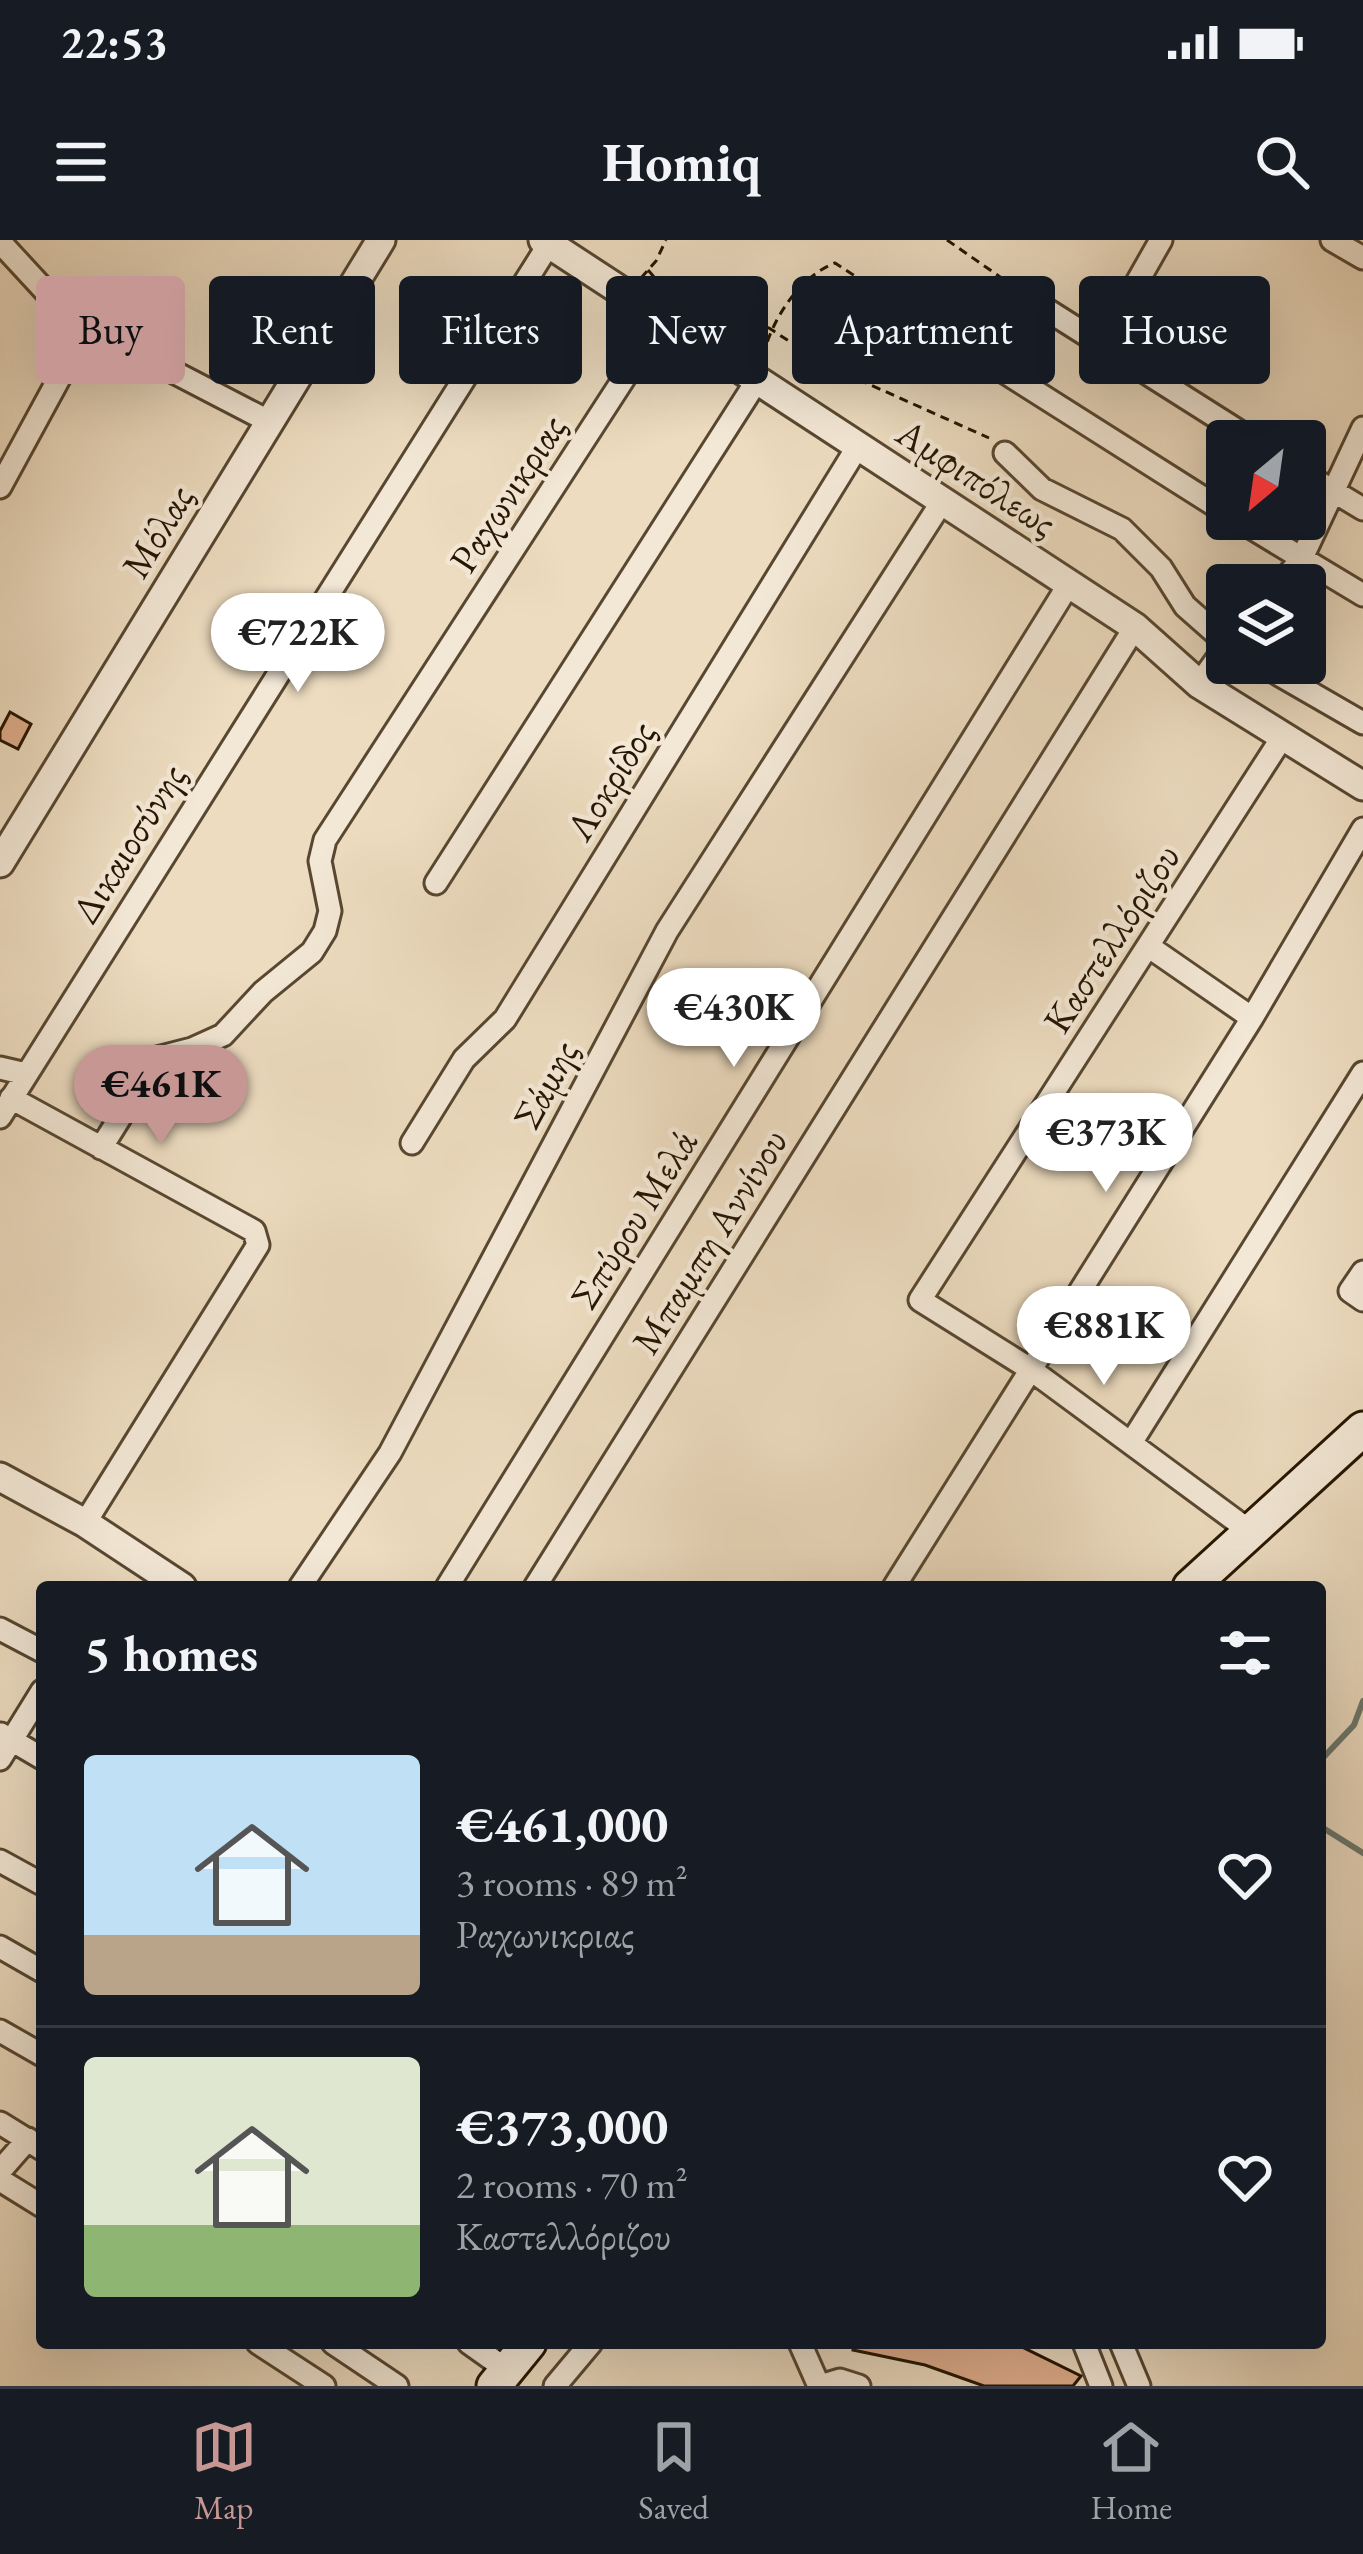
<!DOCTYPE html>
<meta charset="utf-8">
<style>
body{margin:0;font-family:"EB Garamond",serif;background:#242831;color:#f1f3f6;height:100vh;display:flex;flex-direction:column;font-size:45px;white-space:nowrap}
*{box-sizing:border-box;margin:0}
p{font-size:39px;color:#9ea1a6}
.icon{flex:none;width:66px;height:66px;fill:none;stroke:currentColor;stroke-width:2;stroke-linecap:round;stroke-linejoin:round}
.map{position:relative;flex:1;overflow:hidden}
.drawer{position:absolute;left:36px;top:1341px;width:1290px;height:768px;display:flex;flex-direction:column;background:#171b24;border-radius:12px;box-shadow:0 12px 48px #0002}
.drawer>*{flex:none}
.top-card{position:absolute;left:36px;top:36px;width:1293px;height:108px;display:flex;gap:24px}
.needle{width:78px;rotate:209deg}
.fabs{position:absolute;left:1206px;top:180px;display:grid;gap:24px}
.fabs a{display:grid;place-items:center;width:120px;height:120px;border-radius:12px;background:#171b24;box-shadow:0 12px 48px #0002;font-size:60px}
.price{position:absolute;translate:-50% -102px;padding:0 27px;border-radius:42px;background:#fff;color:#222;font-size:39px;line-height:78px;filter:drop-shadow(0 3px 6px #0008)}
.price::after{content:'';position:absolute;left:50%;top:72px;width:36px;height:27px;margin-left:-18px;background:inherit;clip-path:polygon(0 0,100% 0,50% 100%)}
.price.active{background:#c59692;color:#111}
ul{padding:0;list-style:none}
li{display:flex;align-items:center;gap:36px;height:300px;padding:0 48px}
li+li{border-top:3px solid #363941}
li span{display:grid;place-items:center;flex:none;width:336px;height:240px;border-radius:12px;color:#555}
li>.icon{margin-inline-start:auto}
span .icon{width:144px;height:144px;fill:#fffc;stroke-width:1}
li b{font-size:51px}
h2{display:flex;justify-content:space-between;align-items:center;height:144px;padding:0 48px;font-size:51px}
.pill{padding:0 42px;border-radius:12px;background:#171b24;box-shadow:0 12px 48px #0002;font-size:42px;line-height:108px}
.pill.active{background:#c59692;color:#111}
.status{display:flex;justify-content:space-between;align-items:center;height:84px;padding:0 60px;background:#171b24;direction:ltr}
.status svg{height:33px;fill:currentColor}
header{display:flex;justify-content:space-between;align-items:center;height:156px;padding:0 48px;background:#171b24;font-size:54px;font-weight:700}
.dock{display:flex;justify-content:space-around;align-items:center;height:168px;border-top:3px solid #363941;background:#171b24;font-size:33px;color:#9ea1a6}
.dock a{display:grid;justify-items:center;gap:6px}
.dock .active{color:#c59692}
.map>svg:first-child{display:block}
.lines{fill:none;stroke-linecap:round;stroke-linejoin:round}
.stream{stroke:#6c786f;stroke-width:6}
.building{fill:#e1af8e;stroke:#261501;stroke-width:3}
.minor-casing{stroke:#584731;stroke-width:27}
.tertiary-casing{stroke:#584731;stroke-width:33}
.secondary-casing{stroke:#261501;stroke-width:39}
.path{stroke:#261501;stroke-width:3;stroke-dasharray:9 6;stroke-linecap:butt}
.minor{stroke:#f3e8d6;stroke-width:21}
.tertiary{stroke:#f3e8d6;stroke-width:27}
.secondary{stroke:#f3e8d6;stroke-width:33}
.labels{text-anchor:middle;stroke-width:9;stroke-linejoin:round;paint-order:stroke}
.street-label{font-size:39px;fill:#261501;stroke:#f3e8d6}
</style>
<div class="status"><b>22:53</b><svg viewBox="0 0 49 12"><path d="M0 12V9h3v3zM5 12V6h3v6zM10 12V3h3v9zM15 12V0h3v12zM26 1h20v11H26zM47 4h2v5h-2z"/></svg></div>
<header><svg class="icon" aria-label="menu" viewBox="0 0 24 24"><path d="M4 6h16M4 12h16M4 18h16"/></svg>Homiq<svg class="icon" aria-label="search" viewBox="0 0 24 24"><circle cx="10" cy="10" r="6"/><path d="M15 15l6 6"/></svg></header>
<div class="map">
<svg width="1363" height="2146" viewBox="0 0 1363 2146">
<rect width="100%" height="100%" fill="#eddcc0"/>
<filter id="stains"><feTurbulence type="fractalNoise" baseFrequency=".00167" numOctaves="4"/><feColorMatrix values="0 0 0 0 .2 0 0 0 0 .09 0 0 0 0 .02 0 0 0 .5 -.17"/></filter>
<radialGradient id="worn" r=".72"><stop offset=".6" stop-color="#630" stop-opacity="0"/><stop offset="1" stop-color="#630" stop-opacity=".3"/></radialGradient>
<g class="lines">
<path class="stream" d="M1320 1521 1354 1485 1363 1461
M1320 1586 1363 1613"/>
</g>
<path class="building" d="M10 472 31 484 18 509 0 500V491Z
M854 2103H1014L1081 2136 1073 2146H984L925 2125 853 2110Z"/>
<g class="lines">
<defs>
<path id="minor" d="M1332 0 1363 18
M0 2 48 54 87 87 270 182
M1044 68 1254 201
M1102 104 1161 0
M1003 131 1227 273
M1005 213 1042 249 1122 289 1161 328 1185 366 1227 403
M1305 234 1363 269
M0 247 87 87
M1237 279 1363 355
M1279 345 1301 320 1363 188
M1259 423 1363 483
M1199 444 1227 405
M436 643 758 139
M1148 706 1252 778
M0 828 26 834
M11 858 254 991 258 1005 85 1283
M0 877 549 4
M412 903 464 819 505 779 858 206
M101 908 157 818 192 809 223 795 263 752 312 712 325 691 330 671 320 621 325 600 663 78
M1363 1032 1350 1051 1363 1060
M1131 1203 1363 833
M1251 1292 1030 1129 920 1060 1283 496
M300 1347 390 1213 667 691 943 260
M447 1347 1069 344
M535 1347 1135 387
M894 1347 1252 778 1363 589
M0 1389 42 1411
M1 1494 42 1518
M0 1519 42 1451
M0 1621 42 1644
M0 1707 42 1731
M0 1791 42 1815
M0 1883 42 1909
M0 1931 28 1899
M0 1940 42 1966
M258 2103 324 2146
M333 2103 397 2146
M469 2103 507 2130
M800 2103 819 2146
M1084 2103 1101 2146
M1121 2103 1139 2146
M555 2146 591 2103
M820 2146 840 2140 859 2146"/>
<path id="tertiary" d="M543 0 1135 387 1199 444 1363 546
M0 623 381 0
M0 1237 85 1283 182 1347"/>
<path id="secondary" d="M1190 1347 1363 1189
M494 2146 529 2103"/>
</defs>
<use href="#minor" class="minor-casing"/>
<use href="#tertiary" class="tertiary-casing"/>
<use href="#secondary" class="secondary-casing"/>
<path class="path" d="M947 0 1029 57
M648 30 666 51
M641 38 656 21 666 0
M708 80 769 88 824 124 989 198
M763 116C772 79 799 37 835 23L986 121"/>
<use href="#minor" class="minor"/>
<use href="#tertiary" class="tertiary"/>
<use href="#secondary" class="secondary"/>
</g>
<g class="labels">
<g class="street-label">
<text transform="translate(977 237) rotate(33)" y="14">Αμφιπόλεως</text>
<text transform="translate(507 253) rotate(-57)" y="14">Ραχωνικριας</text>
<text transform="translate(157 291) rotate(-59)" y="14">Μόλας</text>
<text transform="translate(610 540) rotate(-58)" y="14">Λοκρίδος</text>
<text transform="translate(128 603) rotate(-58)" y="14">Δικαιοσύνης</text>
<text transform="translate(1111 698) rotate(-57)" y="14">Καστελλόριζου</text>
<text transform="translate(545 844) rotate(-62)" y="14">Σάμης</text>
<text transform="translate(633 979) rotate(-58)" y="14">Σπύρου Μελά</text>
<text transform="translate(709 1001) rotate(-58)" y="14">Μπαμπη Αννίνου</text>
</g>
</g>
<rect width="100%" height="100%" filter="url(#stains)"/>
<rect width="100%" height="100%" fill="url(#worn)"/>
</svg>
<div class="fabs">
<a><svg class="needle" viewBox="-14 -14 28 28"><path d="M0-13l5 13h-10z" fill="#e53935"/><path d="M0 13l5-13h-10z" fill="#9ea1a6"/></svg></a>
<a><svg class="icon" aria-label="layers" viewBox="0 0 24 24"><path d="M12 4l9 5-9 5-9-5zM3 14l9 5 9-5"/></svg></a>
</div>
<b class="price" style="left:298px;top:455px">€722K</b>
<b class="price" style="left:734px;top:830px">€430K</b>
<b class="price active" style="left:161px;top:907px">€461K</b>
<b class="price" style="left:1106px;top:955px">€373K</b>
<b class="price" style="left:1104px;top:1148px">€881K</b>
<div class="top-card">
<a class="pill active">Buy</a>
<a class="pill">Rent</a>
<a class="pill">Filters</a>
<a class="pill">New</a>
<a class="pill">Apartment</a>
<a class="pill">House</a>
</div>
<section class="drawer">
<h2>5 homes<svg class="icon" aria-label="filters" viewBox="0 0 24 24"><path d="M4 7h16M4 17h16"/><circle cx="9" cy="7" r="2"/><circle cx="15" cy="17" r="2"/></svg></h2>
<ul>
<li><span style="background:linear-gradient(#bfe0f5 75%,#b9a48a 0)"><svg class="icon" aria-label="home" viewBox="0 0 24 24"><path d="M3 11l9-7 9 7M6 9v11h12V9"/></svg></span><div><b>€461,000</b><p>3 rooms · 89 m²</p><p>Ραχωνικριας</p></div><svg class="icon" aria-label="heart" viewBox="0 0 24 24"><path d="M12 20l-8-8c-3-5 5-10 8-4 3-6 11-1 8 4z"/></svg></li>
<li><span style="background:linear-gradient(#dfe7d0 70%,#8fb573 0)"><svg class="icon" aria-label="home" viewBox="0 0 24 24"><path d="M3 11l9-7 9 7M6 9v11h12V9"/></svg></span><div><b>€373,000</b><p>2 rooms · 70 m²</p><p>Καστελλόριζου</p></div><svg class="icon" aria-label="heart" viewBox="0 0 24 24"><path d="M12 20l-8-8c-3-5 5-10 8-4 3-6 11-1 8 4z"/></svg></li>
</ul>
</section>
</div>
<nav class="dock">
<a class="active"><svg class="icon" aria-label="map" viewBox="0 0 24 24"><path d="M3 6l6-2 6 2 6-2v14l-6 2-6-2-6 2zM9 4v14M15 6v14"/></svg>Map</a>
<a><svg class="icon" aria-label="saved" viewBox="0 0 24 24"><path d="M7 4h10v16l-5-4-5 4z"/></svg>Saved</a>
<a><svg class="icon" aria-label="home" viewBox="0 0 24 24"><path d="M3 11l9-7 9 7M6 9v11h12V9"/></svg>Home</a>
</nav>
